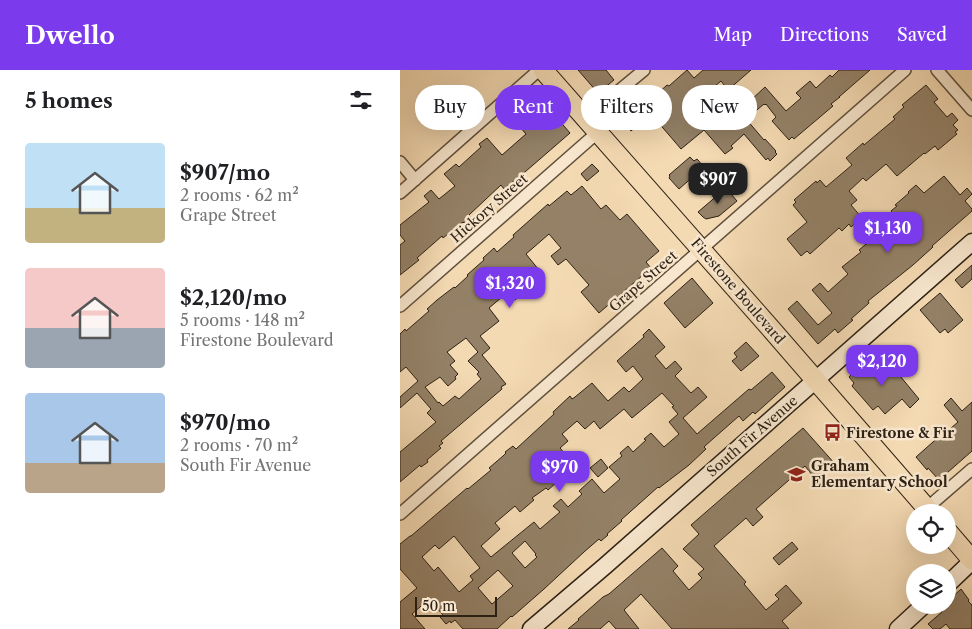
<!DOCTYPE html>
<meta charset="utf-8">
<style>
body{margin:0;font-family:"Libre Caslon Text",serif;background:#f2f2f2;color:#202124;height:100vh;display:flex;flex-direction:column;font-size:19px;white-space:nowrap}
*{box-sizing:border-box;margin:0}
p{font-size:16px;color:#757577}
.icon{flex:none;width:28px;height:28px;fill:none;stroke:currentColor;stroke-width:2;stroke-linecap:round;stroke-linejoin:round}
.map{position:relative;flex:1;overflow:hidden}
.side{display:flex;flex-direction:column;background:#fff;width:400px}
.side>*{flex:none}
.hud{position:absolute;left:15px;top:15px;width:475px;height:45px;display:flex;gap:10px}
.controls{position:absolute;left:506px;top:434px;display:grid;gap:10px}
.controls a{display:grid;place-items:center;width:50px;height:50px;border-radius:50%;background:#fff;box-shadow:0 5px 20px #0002;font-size:25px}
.scale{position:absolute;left:15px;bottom:12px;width:82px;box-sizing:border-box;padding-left:5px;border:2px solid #2d2115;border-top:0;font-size:14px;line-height:18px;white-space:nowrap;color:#2d2115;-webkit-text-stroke:4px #f8e7ce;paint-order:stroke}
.price{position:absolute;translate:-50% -42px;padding:0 11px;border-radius:10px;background:#7c3aed;color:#fff;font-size:16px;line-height:32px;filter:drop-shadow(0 1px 2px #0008)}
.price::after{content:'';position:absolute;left:50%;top:30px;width:15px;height:11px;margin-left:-8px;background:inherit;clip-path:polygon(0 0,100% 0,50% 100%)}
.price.active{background:#222;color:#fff}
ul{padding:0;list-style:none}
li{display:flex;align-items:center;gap:15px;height:125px;padding:0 25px}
li span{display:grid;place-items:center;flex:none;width:140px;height:100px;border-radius:5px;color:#555}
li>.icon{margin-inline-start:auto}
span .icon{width:60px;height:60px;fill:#fffc;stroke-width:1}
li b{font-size:21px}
h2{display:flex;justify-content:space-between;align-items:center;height:60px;padding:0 25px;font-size:21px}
.pill{padding:0 18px;border-radius:22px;background:#fff;box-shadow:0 5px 20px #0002;font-size:18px;line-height:45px}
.pill.active{background:#7c3aed;color:#fff}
header{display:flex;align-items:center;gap:30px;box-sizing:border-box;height:70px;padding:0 25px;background:#7c3aed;color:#fff}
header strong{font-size:24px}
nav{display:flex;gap:28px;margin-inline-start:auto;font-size:18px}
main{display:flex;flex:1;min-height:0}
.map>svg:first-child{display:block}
.building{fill:#948167;stroke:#2d2115;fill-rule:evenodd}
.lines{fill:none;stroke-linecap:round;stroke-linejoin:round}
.street-casing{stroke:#5f4f3c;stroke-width:14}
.secondary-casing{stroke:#2d2115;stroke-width:19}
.primary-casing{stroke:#2d2115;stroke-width:21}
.street{stroke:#f8e7ce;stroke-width:11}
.secondary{stroke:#f8e7ce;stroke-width:16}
.primary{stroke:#f4dab3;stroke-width:19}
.labels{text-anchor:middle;stroke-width:5;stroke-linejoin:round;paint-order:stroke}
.street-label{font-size:14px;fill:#2d2115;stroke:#f8e7ce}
.poi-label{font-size:14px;font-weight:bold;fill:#2d2115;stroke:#f8e7ce;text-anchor:start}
</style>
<header>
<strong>Dwello</strong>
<nav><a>Map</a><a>Directions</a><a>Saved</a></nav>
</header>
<main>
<section class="side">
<h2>5 homes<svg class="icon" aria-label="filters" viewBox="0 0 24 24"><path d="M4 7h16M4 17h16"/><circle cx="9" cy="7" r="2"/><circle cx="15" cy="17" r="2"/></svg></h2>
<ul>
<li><span style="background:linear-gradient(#bfe0f5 65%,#c2b280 0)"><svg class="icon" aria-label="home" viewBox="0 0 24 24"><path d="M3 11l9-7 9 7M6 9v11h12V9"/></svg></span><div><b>$907/mo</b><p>2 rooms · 62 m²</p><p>Grape Street</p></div></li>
<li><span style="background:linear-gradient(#f6c9c9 60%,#9aa5b1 0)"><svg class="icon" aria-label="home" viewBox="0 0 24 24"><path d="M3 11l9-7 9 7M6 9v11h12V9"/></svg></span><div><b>$2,120/mo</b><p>5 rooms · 148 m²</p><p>Firestone Boulevard</p></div></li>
<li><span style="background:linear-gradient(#a9c7e8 70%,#b9a48a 0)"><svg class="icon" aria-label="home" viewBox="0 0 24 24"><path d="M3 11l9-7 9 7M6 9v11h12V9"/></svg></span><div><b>$970/mo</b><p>2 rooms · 70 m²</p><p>South Fir Avenue</p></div></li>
</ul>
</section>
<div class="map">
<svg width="572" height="559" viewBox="0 0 572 559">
<rect width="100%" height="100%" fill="#f4dab3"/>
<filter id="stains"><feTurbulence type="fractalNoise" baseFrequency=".004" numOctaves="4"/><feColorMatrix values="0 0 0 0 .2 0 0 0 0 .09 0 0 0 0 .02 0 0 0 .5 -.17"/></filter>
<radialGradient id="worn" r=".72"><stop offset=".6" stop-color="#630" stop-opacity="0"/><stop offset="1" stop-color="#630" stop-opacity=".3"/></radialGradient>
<path class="building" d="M178 0H206L214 10 198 23Z
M287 0 294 8 303 0H351L328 20 321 11 310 20 308 17 284 37 296 50 303 44 317 59 334 44 335 45 365 17 386 41 401 28 396 23 410 11 416 18 430 5 432 7 439 0H470L439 27H440L431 34 433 36 394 69 392 67 389 70 372 51 376 47 366 34 365 35 364 34 346 49 364 70 365 69 376 81 375 82 377 84 370 91 368 88 366 90 344 64 331 76 333 78 325 84 304 60 281 79 251 44 231 61 218 46 251 17 257 24 267 15 269 16Z
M526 15 538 29 534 32 547 47 552 43 558 50 553 55 558 60 555 62 557 64 538 80 535 76 525 84 524 83 497 106 486 94 466 111 463 108 449 121 457 130 451 135 462 148 451 157 449 154 442 161 439 158 410 184 407 181 401 186 387 169 407 152 393 135 396 132 394 130 416 111 417 113 420 110 426 117 452 95 446 88 463 73 464 75 495 49 493 47 504 37 502 35Z
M138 26 170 63 125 102 104 119 101 115 69 145 71 147 64 153 63 152 43 168 42 166 17 188 19 190 0 205V175L5 171 0 165V155L29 132 24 126 31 120 39 129 55 116 44 104 56 94 59 97 81 77 79 74 87 68 102 85 126 64 112 48Z
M290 87 294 91 297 89 304 97 279 119 269 108 270 106 269 105Z
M192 94 199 101 187 111 181 104Z
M544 106 560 125 567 118 572 124 565 131 572 139V141L532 176 533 177 513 195 468 231 469 233 451 249 453 250 438 263 435 259 418 274 388 239 397 231 418 255 432 243 412 220 420 213 428 222 448 204 442 197 461 182 459 180 472 169 468 164 493 143 491 141 497 136 495 135 509 123 508 122 516 115 524 123Z
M182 116 201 139 206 135 220 150 227 144 259 181 246 192 251 198 199 243 181 222 189 215 166 189 158 195 151 186 161 178 149 164 126 184 143 205 115 230 108 222 89 238 99 251 80 266 90 278 82 285 106 314 101 317 102 319 41 371 43 373 39 376 41 378 27 390 28 392 21 397 20 395 0 412V382L36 352 27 343 31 339 17 323 0 338V327L18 311 6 297 0 302V264L5 259 6 261 29 241 27 239 37 230 54 217 55 218 68 206 67 205 84 190 83 188 94 178 97 182 114 167 113 165 148 134 149 136 167 121 171 125ZM66 268 78 282 68 291 79 302 77 304 81 309 59 329 55 326 43 336 39 332 38 333 25 317 40 307 48 316 56 309 55 307 58 304 50 295 55 291 47 282Z
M326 118 337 131 319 146 306 149 303 147 298 142Z
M572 195V209L562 218 555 210Z
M292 208 313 233 285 258 264 233Z
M540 223 563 250 548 263 545 259 540 263 520 240Z
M249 259 265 277 255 286 266 299 275 291 282 299 275 306 291 323 298 317 307 327 283 348 297 364 349 319 351 320 372 302 385 317 355 344 353 342 343 351 339 346 306 375 304 377 306 379 289 395 259 418 258 417 221 450 222 451 207 464 208 465 201 471 199 469 184 482 144 519 112 547 111 546 97 559H63L55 550 51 553 50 551 46 554 40 547 43 545 29 529 12 544 25 559H0V532L17 518 0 499V474L10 466H11L67 418 68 419 91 400 89 398 103 386 106 383 105 382 113 376 116 379 154 344 153 342 170 326 172 329 175 327 192 313 208 331 224 317 229 322 243 309 233 296 226 302 217 291 244 267 243 265ZM262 323 274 336 272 337 278 344 269 352 279 364 264 377 251 363 244 369 246 370 233 382 228 376 220 383 222 386 209 397 220 409 204 423 192 409 179 421 182 424 168 437 161 429 153 436 160 442 140 459 134 452 91 487 81 476 100 459 95 453 115 436 120 442 134 430 132 428 146 418 148 420 165 405 156 394 166 385 160 378 168 371 162 364 177 351 185 359 194 351 200 359 224 339 232 348ZM54 466 80 498 70 506 73 510 59 522 38 497 34 501 22 487 35 475 39 479ZM125 471 136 484 135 485 137 487 125 498 112 483ZM98 500 113 516 92 534 78 518Z
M346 272 359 286 341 301 332 291 337 287 334 283Z
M470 290 483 303 491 295 519 329 510 338 502 329 485 344 478 336 473 340 452 316 454 313 449 307 453 303 452 301 463 292 466 294Z
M551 328 562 341 572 332V381L539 410 528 398 527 400 516 387 542 364 543 365 558 352 544 335Z
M403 358 436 395 417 411 405 396 356 439 363 447 353 456 346 448 314 476 346 512 344 514 366 540 379 529 375 525 386 515 402 533 382 551 389 559H272L241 524 224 540 239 559H216L209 551 200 559H168L179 550 178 549 203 527 209 524 262 478 278 496 273 501 289 520 302 508 298 504 304 499 283 479 299 464 291 455Z
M201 389 208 398 198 407 190 398Z
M392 472 398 479 379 495 373 488Z
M561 519 569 530 568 531 572 535V559H550L546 554 540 559H533L528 554 542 542 539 538 543 535H548V531Z"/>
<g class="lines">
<defs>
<path id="street" d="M537 0 572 40
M186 48 244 0
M0 92 15 110
M0 123 139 0
M0 236 198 62
M527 438 572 399
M0 444 505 0"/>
<path id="secondary" d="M548 514 572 491
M131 559 205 496 572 172
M498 559 524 535"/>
<path id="primary" d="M143 0 372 260 530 442
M548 462 572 490"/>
</defs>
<use href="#street" class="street-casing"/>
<use href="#secondary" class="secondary-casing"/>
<use href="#primary" class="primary-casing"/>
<use href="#street" class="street"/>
<use href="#secondary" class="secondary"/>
<use href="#primary" class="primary"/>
</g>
<defs>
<symbol id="bus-bare" viewBox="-9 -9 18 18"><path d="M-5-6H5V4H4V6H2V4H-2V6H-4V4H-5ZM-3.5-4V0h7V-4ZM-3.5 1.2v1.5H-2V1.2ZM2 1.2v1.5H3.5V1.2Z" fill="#8f2418" stroke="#f8e7ce" stroke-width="2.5" paint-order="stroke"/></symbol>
<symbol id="school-bare" viewBox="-9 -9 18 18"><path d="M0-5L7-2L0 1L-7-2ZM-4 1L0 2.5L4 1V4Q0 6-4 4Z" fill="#8f2418" stroke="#f8e7ce" stroke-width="2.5" paint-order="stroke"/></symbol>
</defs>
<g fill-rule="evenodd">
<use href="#bus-bare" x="420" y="350" width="25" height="25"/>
<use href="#school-bare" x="384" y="392" width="25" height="25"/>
</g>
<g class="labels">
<g class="street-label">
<text transform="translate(89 138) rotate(-41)" y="5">Hickory Street</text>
<text transform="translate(243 211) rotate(-41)" y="5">Grape Street</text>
<text transform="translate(338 221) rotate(49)" y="5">Firestone Boulevard</text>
<text transform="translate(352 366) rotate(-41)" y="5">South Fir Avenue</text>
</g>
<g class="poi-label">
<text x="446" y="368">Firestone &amp; Fir</text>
<text x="411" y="401">Graham<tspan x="411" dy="16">Elementary School</tspan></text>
</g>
</g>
<rect width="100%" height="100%" filter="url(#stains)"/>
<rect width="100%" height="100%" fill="url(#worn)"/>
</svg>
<div class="controls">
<a><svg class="icon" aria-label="locate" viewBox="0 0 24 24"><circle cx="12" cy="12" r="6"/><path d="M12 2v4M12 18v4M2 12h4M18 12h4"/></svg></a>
<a><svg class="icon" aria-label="layers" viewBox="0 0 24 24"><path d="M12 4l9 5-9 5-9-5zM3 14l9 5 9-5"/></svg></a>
</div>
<div class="scale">50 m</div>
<b class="price active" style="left:318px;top:135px">$907</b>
<b class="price" style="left:488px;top:184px">$1,130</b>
<b class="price" style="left:110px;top:239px">$1,320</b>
<b class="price" style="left:482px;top:317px">$2,120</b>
<b class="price" style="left:160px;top:423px">$970</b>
<div class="hud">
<a class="pill">Buy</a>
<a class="pill active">Rent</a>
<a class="pill">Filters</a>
<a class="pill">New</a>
</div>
</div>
</main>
